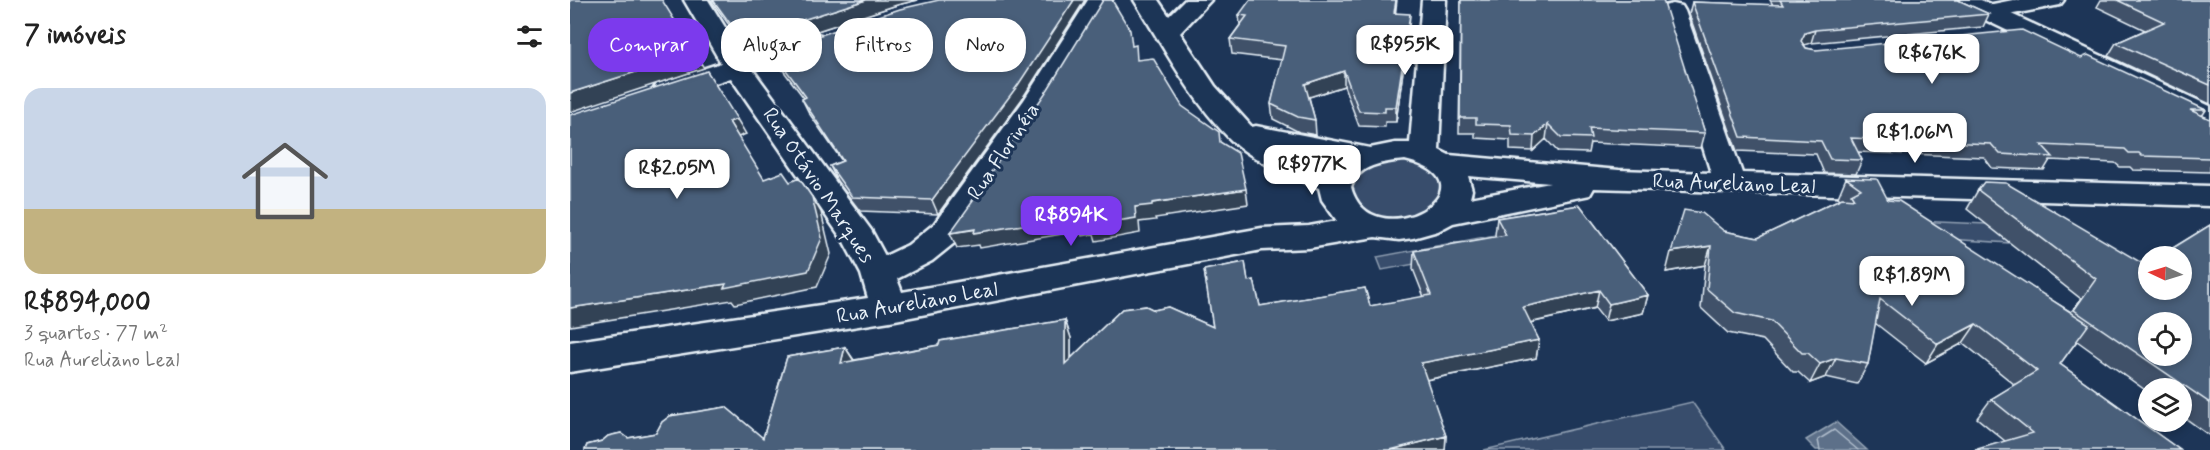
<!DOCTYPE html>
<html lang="pt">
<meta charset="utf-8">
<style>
body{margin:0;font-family:Mynerve,sans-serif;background:#f6f6f6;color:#222;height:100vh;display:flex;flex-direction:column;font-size:22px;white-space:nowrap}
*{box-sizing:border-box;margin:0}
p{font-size:20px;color:#767676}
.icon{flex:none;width:33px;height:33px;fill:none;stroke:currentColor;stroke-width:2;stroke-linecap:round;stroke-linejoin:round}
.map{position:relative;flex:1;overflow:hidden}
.panel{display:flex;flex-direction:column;background:#fff;width:570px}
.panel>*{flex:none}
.top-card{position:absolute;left:18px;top:18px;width:570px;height:54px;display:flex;gap:12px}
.needle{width:39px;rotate:274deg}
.buttons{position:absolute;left:1568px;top:246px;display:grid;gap:12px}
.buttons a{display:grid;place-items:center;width:54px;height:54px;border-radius:50%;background:#fff;box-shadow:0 3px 9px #0003;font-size:30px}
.price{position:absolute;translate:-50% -51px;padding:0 14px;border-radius:12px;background:#fff;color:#222;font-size:20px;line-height:39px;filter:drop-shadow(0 2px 3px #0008)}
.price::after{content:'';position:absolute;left:50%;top:36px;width:18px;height:14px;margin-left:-9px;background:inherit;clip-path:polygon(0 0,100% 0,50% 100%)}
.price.active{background:#7c3aed;color:#fff}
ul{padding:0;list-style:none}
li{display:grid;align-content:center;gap:12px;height:318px;padding:0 24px}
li+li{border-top:2px solid #e0e0e0}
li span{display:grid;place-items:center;height:186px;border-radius:18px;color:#555}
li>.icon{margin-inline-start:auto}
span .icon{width:108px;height:108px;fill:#fffc;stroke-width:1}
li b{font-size:26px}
h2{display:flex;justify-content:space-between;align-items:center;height:72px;padding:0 24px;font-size:26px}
.tag{padding:0 21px;border-radius:24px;background:#fff;box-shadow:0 3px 9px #0003;font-size:21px;line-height:54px}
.tag.active{background:#7c3aed;color:#fff}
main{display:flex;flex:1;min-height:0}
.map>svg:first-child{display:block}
.green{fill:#374d6c;stroke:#909fb2;stroke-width:1.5}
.water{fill:#5d7089;stroke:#95a4b5;stroke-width:1.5}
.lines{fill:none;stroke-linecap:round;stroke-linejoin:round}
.shore{stroke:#b0bdcc;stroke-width:1.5}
.minor-casing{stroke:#e8f1f8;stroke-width:5}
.major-casing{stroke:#e8f1f8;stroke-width:5}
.minor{fill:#1d3557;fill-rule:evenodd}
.major{fill:#1d3557;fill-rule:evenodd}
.wall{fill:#3f5169;stroke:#e8f1f8;stroke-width:1.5}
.shaded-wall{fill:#334255;stroke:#e8f1f8;stroke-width:1.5}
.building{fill:#495e7a;stroke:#e8f1f8;stroke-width:1.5;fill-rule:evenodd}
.labels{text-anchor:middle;stroke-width:6;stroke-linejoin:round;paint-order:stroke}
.street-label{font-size:21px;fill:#e8f1f8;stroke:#1d3557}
</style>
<main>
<section class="panel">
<h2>7 imóveis<svg class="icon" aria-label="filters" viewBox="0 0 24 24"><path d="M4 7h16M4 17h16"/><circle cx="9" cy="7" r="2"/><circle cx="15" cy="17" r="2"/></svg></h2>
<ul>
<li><span style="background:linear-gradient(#c9d6e8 65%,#c2b280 0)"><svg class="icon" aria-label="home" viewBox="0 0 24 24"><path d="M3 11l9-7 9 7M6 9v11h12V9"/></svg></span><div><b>R$894,000</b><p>3 quartos · 77 m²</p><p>Rua Aureliano Leal</p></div></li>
</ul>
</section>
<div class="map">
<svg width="1640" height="450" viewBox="0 0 1640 450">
<rect width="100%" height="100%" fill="#1d3557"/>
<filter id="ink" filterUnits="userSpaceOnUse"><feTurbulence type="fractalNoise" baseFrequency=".0167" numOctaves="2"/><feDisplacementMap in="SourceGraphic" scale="12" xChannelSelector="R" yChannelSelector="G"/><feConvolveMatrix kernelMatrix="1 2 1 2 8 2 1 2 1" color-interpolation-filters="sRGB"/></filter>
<g filter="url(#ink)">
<path class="green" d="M814 160H843L867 171 875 190C871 196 867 206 861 209 842 221 812 224 792 209 787 205 784 195 780 189 784 170 798 167 814 160Z
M1320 220 1417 224 1441 243 1346 237Z
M925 235 932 248 812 270 807 257Z
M1122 402 1156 450H914Z"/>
<path class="water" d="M1266 422 1297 450H1246L1236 440Z"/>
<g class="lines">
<path class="shore" d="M1250 450 1248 440 1264 430 1288 450"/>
<defs>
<path id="minor" d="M114 0H138L173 56 236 36 245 33 254 36 258 41 254 46 183 70 301 230 315 256 338 245 364 224 454 100 518 0H542L480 102 388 240 362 261 327 279 332 292 692 228 739 226 767 221 752 200 749 188C721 177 679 159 658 137 619 97 593 46 564 0H588L599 16 615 0H641L610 33 645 86 682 127 686 126 800 148 825 143H840L852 0H876L869 150 879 155 1049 170 1141 173 1091 11 1094 6 1103 4 1112 6 1115 11 1172 173 1640 186V206L1024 188 1020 195 883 223 868 231 843 238 829 240 805 237 739 248 692 250 320 321 0 372V342L298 298 291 274 274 242 161 78 97 98 87 96 83 90 87 84 151 63ZM717 150 768 160 757 169 732 159ZM835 160C934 184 801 262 781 187 788 165 813 162 835 160ZM898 176 980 183 900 198 902 190Z
M1443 0H1494L1490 5 1417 19 1408 17 1405 12 1408 7Z"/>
<path id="major" d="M1380 0H1411L1640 106V126L1630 123 1384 5Z"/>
</defs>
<use href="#minor" class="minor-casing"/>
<use href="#major" class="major-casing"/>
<use href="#minor" class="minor"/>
<use href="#major" class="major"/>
</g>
<path class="wall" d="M141 0H348L327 5 192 49 187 43 175 47Z
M891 0H1090L1135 133 1131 148 1020 143 1018 153 988 152 976 139 963 151 940 150V140L905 138V133H889Z
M1200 0H1388L1419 14 1413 27 1241 43 1234 45 1236 48 1246 50 1511 58 1636 110 1632 116 1640 119V172L1563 170 1560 167H1550L1545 163 1480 160 1474 170 1422 168 1414 157 1288 152 1292 160 1286 174 1254 173 1246 154 1167 151 1119 14 1122 2 1203 5Z
M1531 0H1640V104L1538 56 1546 43 1575 30 1527 7Z
M826 13 839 28 826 122H815V127L789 126 774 86 739 97 745 120 746 135 729 132 703 119 701 104 712 60 662 54 660 39 670 25 669 15Z
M202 51 452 99 368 214 290 211 267 181 260 166 272 161 239 113 232 99 234 98 209 65Z
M1276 178 1318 200 1501 312 1511 299 1397 209 1408 190 1575 265 1640 225V436L1611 415V388H1578V392L1507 341 1490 364 1610 450 1435 441 1407 418 1421 399 1445 385 1393 343 1356 363 1305 323 1298 364 1287 384 1256 377 1240 383 1228 372H1223L1193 340 1158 333 1131 308 1135 265 1096 272 1154 231 1188 238 1270 199 1268 197Z
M1010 205 1078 295 1073 313 1035 321 1025 308 960 323 969 340 966 358 856 380 876 436 875 450H15L17 445 32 441 38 436 51 433 58 438 86 433 92 422 100 416 156 407 193 438 217 357 275 347 284 360 369 345 370 341 495 320 501 338V358L552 309 576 306 584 310 598 307 643 327 634 270 675 262 678 281 684 280 690 306 795 288 800 306 854 297 843 269 844 251 926 237 925 235 927 218Z"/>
<path class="shaded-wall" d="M296 0H348L327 5 192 49 184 35Z
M504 0H515L452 99 368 214 362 200Z
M826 0H827L824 27V13Z
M840 14 839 28 826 122V107Z
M180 30 187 43 175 47 167 33Z
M1245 30 1241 43 1230 46 1231 41 1235 33Z
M125 53 134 68 0 112V93Z
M774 71V86L736 98 735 84Z
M167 119 176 134 168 137 159 122Z
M978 124 976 139 963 151 964 136Z
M676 189 678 204 585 218 586 220 569 222 570 233 526 241 524 234 512 236 510 231 410 248 409 245 387 248 380 233 565 207 582 203Z
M242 197 251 212 261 254 247 287 165 304 162 300 0 326V308L156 284Z
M1141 246 1135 265 1096 272 1101 252Z
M1029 290 1025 308 950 325 953 307Z
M1078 295 1073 313 1035 321 1039 304Z
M495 320 501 338V382L495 364Z
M1406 324 1393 343 1356 363 1368 344Z
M969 340 966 358 850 381 851 363Z
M275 347 286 364 271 363Z
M1266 358 1256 377 1240 383 1250 364Z
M876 436 875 450H820Z"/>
<path class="building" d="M0 0H92L125 53 0 93Z
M143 0H296L184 35 180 30 167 33Z
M369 0H504L448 85 362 200 282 197 260 166 273 161 232 99 236 97 202 51 330 9Z
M533 0H542L560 30 562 46 566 45 567 60 583 58 612 106 649 132 650 142 668 153 676 189 582 203V205L565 207 566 218 521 225 523 219 507 221V216L404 233 405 229 380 233 403 201H401L478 89Z
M680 0H826L824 13 840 14 826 107H815V112L789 111 774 71 735 84 745 120 728 117 701 104 715 46 660 39 677 16 669 15Z
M891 0H1093L1135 133 1019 128 1021 138 991 137 978 124 964 136 942 135 941 125 906 124V118H890Z
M1210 0H1388L1419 14 1245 30 1235 33 1231 41 1236 48 1246 50 1452 30 1511 58 1518 55 1636 110H1620L1640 119V158L1572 156 1569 153H1559L1555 149 1472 145 1483 157 1430 154 1421 144 1281 138 1292 160 1260 159 1251 141 1171 137 1122 2 1213 5Z
M1547 0H1640V85L1546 43 1594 22Z
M137 71 167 119 159 122 194 179 213 172 220 182 229 178 242 197 252 238 238 271 154 288 156 284 0 308V115Z
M1276 178 1307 179 1318 200 1329 201 1519 324 1490 364 1610 450H1404L1463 433 1421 399 1467 371 1406 324 1368 344 1310 299 1298 364 1266 358 1250 364 1238 353H1232L1201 321 1165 313 1137 289 1141 246 1101 252 1114 210 1132 213 1154 231 1188 238 1272 198 1284 199 1281 194 1291 189Z
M1414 182 1436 183 1575 265 1578 264V290H1611V256H1590L1640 225V403L1504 310 1526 279 1408 190ZM1578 322H1611V356H1578Z
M1010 205 1078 295 1039 304 1029 290 953 307 969 340 851 363 876 436 820 450H15L17 445 32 441 38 436 51 433 58 438 86 433 92 422 100 416 156 407 193 438 217 357 275 347 271 363 369 345 370 341 495 320V364L552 309 576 306 584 310 598 307 643 327 634 270 675 262 678 281 684 280 690 306 795 288 800 306 861 295 844 251 936 235 927 218Z"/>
</g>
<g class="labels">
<g class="street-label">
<text transform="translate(433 151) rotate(-56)" y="7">Rua Florinéia</text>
<text transform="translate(1164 183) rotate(2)" y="7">Rua Aureliano Leal</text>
<text transform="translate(249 185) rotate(56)" y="7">Rua Otávio Marques</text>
<text transform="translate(347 302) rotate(-10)" y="7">Rua Aureliano Leal</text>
</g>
</g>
</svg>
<div class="buttons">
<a><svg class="needle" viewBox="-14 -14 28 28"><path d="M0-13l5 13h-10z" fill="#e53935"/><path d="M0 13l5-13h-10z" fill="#767676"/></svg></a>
<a><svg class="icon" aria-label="locate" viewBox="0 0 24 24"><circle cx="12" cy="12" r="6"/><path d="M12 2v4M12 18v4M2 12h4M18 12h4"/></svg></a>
<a><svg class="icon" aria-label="layers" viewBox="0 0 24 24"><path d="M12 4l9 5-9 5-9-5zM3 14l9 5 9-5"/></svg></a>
</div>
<b class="price" style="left:835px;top:76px">R$955K</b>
<b class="price" style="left:1362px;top:85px">R$676K</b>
<b class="price" style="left:1345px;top:164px">R$1.06M</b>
<b class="price" style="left:742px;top:196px">R$977K</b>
<b class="price" style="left:107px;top:200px">R$2.05M</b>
<b class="price active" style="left:501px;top:247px">R$894K</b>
<b class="price" style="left:1342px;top:307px">R$1.89M</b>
<div class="top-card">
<a class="tag active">Comprar</a>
<a class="tag">Alugar</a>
<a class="tag">Filtros</a>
<a class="tag">Novo</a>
</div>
</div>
</main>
